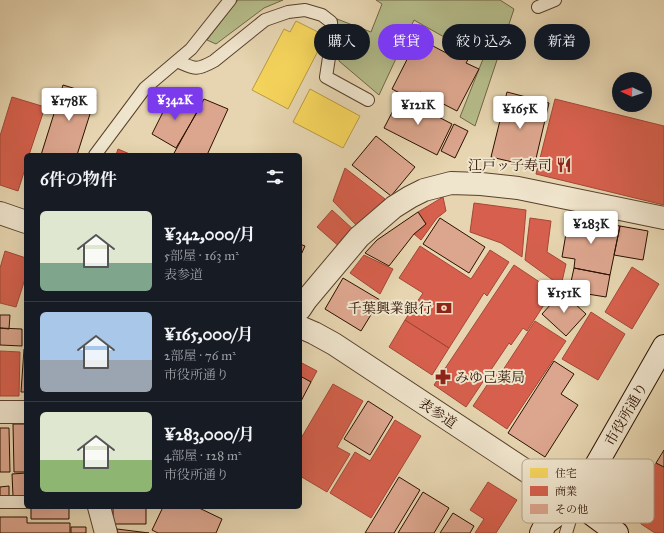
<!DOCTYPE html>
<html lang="ja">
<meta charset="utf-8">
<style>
body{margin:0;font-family:"IM FELL Great Primer","Noto Serif JP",serif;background:#20242c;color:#f1f3f6;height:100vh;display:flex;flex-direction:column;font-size:15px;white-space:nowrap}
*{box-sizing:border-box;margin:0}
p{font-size:13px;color:#9ea1a6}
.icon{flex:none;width:22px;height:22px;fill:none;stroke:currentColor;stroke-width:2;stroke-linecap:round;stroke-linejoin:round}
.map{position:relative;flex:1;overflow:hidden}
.sheet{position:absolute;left:24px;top:153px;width:278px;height:356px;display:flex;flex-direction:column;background:#171b24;border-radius:6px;box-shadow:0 4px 16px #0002}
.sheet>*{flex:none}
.hud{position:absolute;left:314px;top:24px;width:290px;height:36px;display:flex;gap:8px}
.needle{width:26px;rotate:273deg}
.fabs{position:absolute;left:612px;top:72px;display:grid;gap:8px}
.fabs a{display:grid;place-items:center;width:40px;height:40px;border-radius:50%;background:#171b24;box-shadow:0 4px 16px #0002;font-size:20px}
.price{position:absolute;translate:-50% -34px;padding:0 9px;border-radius:4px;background:#fff;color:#222;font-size:13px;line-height:26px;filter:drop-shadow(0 1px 2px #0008)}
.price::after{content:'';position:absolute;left:50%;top:24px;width:12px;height:9px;margin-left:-6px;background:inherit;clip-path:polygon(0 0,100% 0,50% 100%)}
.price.active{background:#7c3aed;color:#fff}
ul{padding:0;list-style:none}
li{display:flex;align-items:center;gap:12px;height:100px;padding:0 16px}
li+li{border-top:1px solid #363941}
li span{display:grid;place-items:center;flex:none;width:112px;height:80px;border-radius:6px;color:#555}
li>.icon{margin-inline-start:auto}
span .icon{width:48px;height:48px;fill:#fffc;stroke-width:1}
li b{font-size:17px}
h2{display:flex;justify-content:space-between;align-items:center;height:48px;padding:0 16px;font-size:17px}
.pill{padding:0 14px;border-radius:18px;background:#171b24;box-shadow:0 4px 16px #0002;font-size:14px;line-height:36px}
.pill.active{background:#7c3aed;color:#fff}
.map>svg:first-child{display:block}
.green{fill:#b6bd8b;stroke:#716646}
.homes{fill:#f6d55c;stroke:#b99a40}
.shops{fill:#d6604d;stroke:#a34836}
.building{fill:#dca68e;stroke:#2c1000}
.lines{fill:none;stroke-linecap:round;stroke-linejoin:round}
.lane-casing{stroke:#5a412c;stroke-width:14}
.street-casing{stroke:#5a412c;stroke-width:24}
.secondary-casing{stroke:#2c1000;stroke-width:24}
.lane{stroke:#efe4cc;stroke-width:12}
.street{stroke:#efe4cc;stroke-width:22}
.secondary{stroke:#efe4cc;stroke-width:22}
.labels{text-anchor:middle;stroke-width:4;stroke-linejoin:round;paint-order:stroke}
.poi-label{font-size:14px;fill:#2c1000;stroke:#efe4cc;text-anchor:end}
.street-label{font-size:14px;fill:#2c1000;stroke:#efe4cc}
.key{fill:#efe4cc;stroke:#b4a48f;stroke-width:1}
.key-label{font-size:11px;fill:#2c1000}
</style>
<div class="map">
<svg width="664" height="533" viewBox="0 0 664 533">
<rect width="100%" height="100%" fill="#e6d5b0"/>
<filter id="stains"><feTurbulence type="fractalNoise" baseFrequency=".005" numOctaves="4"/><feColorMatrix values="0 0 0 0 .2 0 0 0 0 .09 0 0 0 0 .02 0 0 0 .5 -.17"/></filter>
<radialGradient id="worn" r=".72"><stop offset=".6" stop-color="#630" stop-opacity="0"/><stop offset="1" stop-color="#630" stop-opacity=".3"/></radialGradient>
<path class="green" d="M238 0H283L264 8 216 44 207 40Z
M376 0H500L514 9 475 126 460 117 483 59 414 20 379 95 339 61 337 19 371 32 382 4Z"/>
<path class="homes" d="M296 21 322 34 316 46 320 47 288 109 252 90 284 29 290 32Z
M310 89 360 116 343 148 293 122Z"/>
<path class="shops" d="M12 97 45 107 29 155H26V166L18 191 0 185V136Z
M555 99 664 126V205L536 174Z
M118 149 132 155H116Z
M345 168 385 199 358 227 333 201Z
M443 197 446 211 437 218 421 240 414 234 426 224 418 212Z
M474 203 526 210 522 257 501 243 470 232Z
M332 210 355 231 341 248 317 227Z
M530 218 551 221 547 252 566 264 561 286 525 260Z
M420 246 471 279 490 250 509 262 487 296 484 293 449 348 405 320 423 293 399 278Z
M5 251 26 258V276L16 307 0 303V268Z
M364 255 393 269 380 294 350 273Z
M514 265 553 291 527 331 523 328 511 345 509 343 466 407 434 385Z
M632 267 659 284 632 329 605 312Z
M591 312 625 334 598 380 562 359Z
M405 320 449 348 432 375 389 347Z
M535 321 566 341 507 429 473 406 497 370 501 373Z
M0 351 20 352 19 396H0Z
M300 362 317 371 311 382 300 376Z
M333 384 363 401 337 447 350 454 327 492 300 476V440Z
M395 420 421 436 371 518 330 493 355 452 370 461Z
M656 463 664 467V533H655L641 524 638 494Z
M488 482 517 500 496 533H475L484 519 470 510Z"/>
<path class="building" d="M418 38 450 55 454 47 470 56 466 63 479 69 457 111 420 92 415 101 392 89Z
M63 85 96 95 77 155H41Z
M507 92 549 103 534 167 491 157Z
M172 94 199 109 176 148 152 134Z
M400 97 452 124 437 155 384 128Z
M204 99 228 109 207 155H173Z
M454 124 468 131 455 158 441 151Z
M376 136 415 167 391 196 352 165Z
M418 212 426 224 414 234 389 266 365 253 377 240Z
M569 216 620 226 610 275 574 268 575 259 562 257Z
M440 218 485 247 469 273 423 244Z
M620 226 648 231 643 260 614 255Z
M300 244 305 246 300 257Z
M574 268 610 275 606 297 569 291Z
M343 278 380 300 361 331 325 309Z
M562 292 586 314 566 336 542 314Z
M0 315H10L9 329 0 328Z
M0 328 22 329V346L0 345Z
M24 349H26V392H21Z
M554 361 574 374 561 394 578 405 545 457 508 433Z
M300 376 311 382 300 403Z
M368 401 393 417 370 455 344 439Z
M13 424H26V472H14Z
M0 428H9L10 472H0Z
M664 450V467L656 463Z
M26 473V496H13L12 474Z
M399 477 420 490 394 533H365Z
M9 486V496H0V487Z
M423 492 449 508 434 533H398Z
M113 507H146V524H113Z
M163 507H197L222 519 216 533H158L152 530Z
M31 508H69V519H31Z
M453 513 474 526 470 533H440Z
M0 517H27V523H70V533H0Z
M71 527H86V533H71Z
M117 529 149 533H118Z"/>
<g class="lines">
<defs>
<path id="lane" d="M538 7 555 0
M177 61C195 69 196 71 214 61L265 20 288 12 305 10 322 15 331 22 332 38 326 77 368 100
M95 155 145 88 191 49 230 0
M0 502H26
M566 533 575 503"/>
<path id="street" d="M0 213 26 222
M300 309 306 300 359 237 394 207 410 197 424 190 451 183 481 184 518 188 664 218
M300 327 314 333 334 344 543 482 575 502
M0 412H26
M99 507 106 533"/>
<path id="secondary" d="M575 502 617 533
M541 533 546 523 575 502 664 346"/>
</defs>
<use href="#lane" class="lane-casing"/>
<use href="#street" class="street-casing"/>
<use href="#secondary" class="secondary-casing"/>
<use href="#lane" class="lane"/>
<use href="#street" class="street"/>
<use href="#secondary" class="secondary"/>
</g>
<defs>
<symbol id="restaurant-bare" viewBox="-9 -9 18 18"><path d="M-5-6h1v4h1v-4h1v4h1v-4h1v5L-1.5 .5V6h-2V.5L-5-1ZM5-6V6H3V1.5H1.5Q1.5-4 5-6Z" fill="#8f2418" stroke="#efe4cc" stroke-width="2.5" paint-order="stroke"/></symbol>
<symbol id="bank-bare" viewBox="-9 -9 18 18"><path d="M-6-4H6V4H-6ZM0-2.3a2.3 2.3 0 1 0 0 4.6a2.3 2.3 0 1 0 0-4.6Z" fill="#8f2418" stroke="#efe4cc" stroke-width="2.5" paint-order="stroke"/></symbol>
<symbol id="pharmacy-bare" viewBox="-9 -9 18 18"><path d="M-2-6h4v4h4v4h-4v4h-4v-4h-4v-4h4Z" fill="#8f2418" stroke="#efe4cc" stroke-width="2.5" paint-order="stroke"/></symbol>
</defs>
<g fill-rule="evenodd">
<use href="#restaurant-bare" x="553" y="154" width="22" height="22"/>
<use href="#bank-bare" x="433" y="297" width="22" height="22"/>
<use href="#pharmacy-bare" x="432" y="366" width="22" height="22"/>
</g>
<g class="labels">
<g class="poi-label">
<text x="552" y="170">江戸ッ子寿司</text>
<text x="432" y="313">千葉興業銀行</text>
<text x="455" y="382" text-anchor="start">みゆ己薬局</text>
</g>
<g class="street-label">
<text transform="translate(438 413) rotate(34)" y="5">表参道</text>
<text transform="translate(626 414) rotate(-60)" y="5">市役所通り</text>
</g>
</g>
<rect x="522" y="459" width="132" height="64" rx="6" class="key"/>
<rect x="530" y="468" width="18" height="10" fill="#f6d55c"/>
<rect x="530" y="486" width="18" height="10" fill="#d6604d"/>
<rect x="530" y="504" width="18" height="10" fill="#dca68e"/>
<g class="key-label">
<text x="555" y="477">住宅</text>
<text x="555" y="495">商業</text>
<text x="555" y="513">その他</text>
</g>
<rect width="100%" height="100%" filter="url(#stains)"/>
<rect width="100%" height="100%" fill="url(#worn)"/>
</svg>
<div class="fabs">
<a><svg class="needle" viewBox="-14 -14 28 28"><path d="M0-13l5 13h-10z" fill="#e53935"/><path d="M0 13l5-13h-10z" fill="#9ea1a6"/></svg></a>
</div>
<b class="price active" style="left:175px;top:121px">¥342K</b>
<b class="price" style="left:69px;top:122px">¥178K</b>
<b class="price" style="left:418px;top:126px">¥121K</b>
<b class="price" style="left:520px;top:130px">¥165K</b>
<b class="price" style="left:591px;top:245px">¥283K</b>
<b class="price" style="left:564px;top:314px">¥151K</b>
<div class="hud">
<a class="pill">購入</a>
<a class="pill active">賃貸</a>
<a class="pill">絞り込み</a>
<a class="pill">新着</a>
</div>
<section class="sheet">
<h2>6件の物件<svg class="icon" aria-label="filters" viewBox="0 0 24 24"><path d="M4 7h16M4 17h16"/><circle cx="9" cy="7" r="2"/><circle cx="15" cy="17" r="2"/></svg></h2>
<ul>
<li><span style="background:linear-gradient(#dfe7d0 65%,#7fa58c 0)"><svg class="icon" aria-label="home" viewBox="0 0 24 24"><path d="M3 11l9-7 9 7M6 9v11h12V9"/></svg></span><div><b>¥342,000/月</b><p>5部屋 · 163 m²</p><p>表参道</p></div></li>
<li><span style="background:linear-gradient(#a9c7e8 60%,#9aa5b1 0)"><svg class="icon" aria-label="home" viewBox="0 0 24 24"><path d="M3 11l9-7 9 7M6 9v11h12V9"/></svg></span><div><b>¥165,000/月</b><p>2部屋 · 76 m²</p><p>市役所通り</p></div></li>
<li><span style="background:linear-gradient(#dfe7d0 60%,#8fb573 0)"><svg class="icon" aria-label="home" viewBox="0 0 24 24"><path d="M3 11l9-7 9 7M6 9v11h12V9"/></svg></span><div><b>¥283,000/月</b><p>4部屋 · 128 m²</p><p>市役所通り</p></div></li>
</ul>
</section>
</div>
